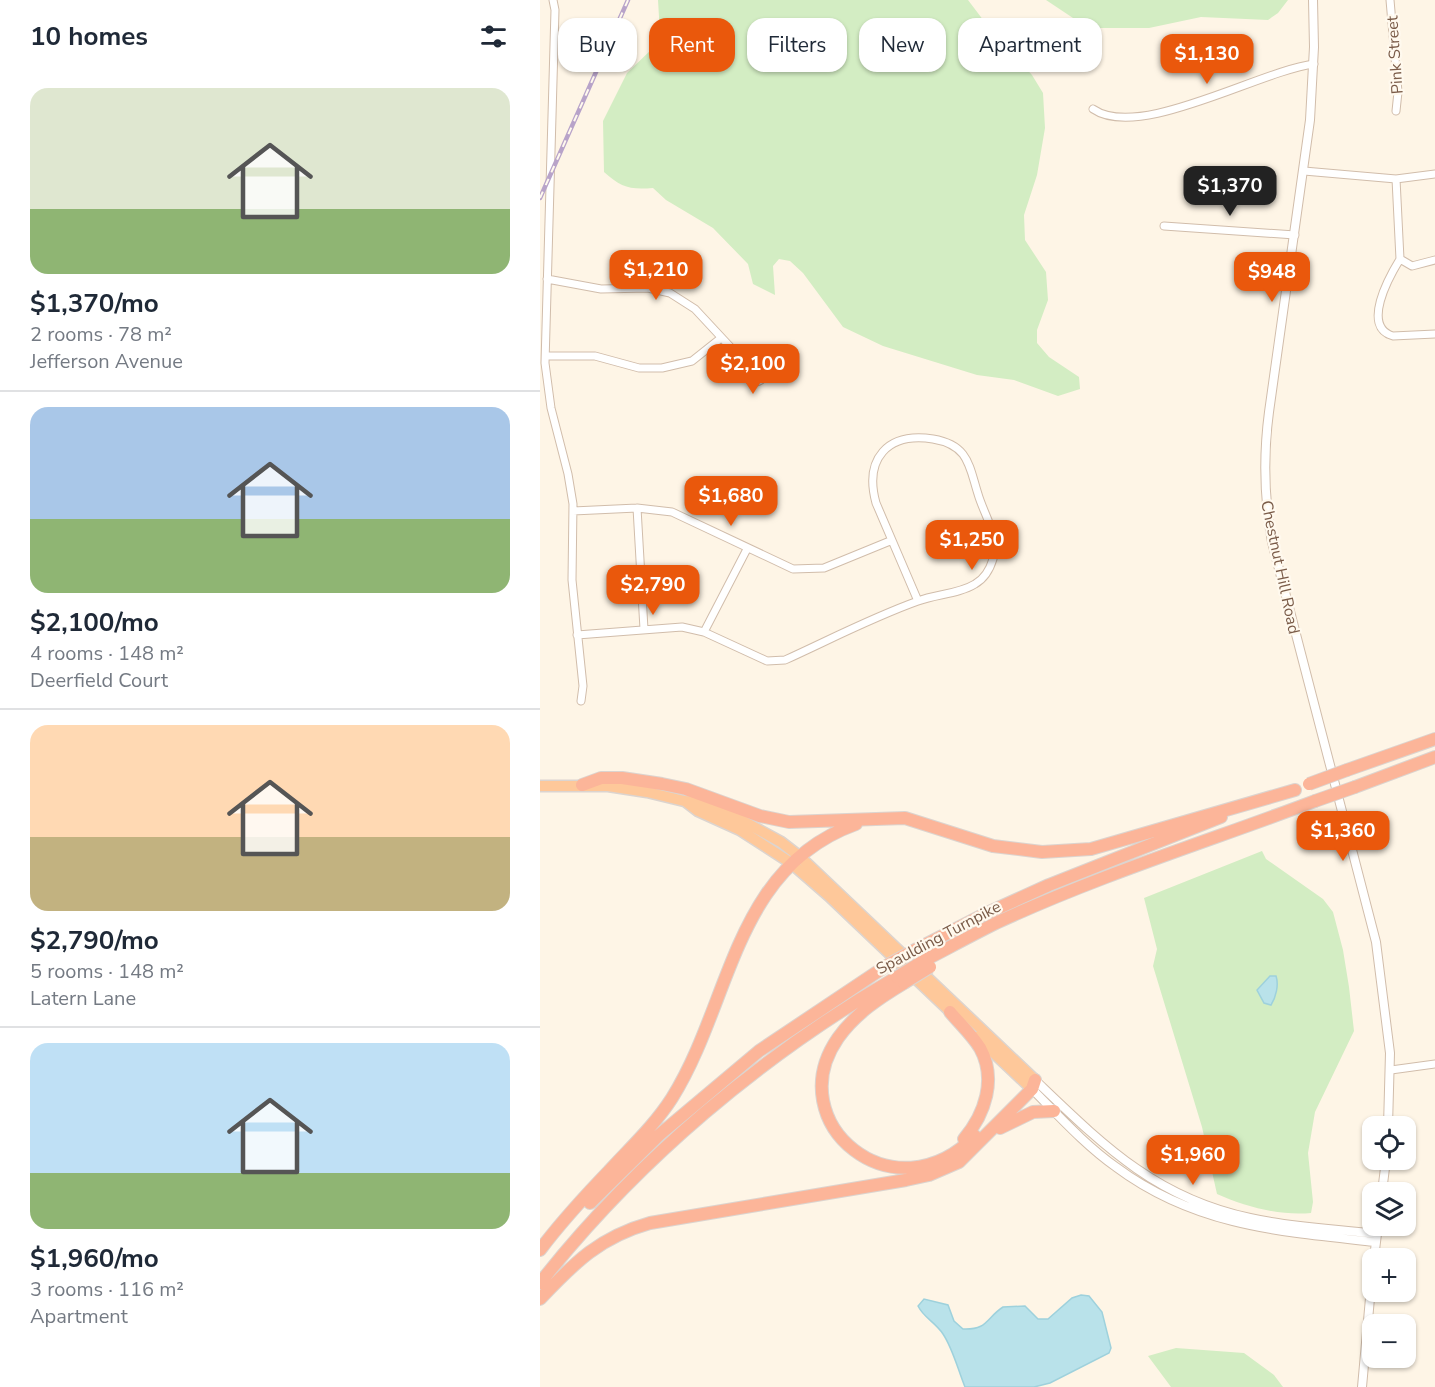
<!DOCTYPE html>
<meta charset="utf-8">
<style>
body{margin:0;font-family:"Nunito Sans",sans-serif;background:#f6f6f7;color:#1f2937;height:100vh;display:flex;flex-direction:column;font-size:22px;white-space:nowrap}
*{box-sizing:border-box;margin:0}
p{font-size:20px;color:#747a83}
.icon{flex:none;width:33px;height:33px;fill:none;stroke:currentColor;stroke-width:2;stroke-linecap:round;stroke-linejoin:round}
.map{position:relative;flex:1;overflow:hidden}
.drawer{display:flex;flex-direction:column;background:#fff;width:540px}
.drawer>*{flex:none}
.banner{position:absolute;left:18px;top:18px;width:570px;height:54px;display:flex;gap:12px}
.fabs{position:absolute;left:822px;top:1116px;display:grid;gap:12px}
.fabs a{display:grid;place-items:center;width:54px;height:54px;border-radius:12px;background:#fff;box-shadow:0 2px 4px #0004;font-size:30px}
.price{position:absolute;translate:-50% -51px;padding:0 14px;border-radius:12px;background:#ea580c;color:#fff;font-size:20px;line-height:39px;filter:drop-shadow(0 2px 3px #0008)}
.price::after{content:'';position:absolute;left:50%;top:36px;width:18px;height:14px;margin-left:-9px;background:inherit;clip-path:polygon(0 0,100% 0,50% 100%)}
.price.current{background:#222;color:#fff}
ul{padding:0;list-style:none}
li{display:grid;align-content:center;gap:12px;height:318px;padding:0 30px}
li+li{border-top:2px solid #e0e1e3}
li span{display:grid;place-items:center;height:186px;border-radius:18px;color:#555}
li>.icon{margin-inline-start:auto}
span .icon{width:108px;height:108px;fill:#fffc;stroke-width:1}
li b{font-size:26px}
h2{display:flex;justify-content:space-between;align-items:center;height:72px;padding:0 30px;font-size:26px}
.tag{padding:0 21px;border-radius:18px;background:#fff;box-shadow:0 2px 4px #0004;font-size:21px;line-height:54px}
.tag.current{background:#ea580c;color:#fff}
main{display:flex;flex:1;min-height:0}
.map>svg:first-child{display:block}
.green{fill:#d3edc3}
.water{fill:#b9e2ea;stroke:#9ed1dc;stroke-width:1.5}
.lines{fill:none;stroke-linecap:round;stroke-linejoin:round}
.minor-casing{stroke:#d1bdab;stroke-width:9}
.tertiary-casing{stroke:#d1bdab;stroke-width:10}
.trunk-casing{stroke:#dcd4cf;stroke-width:13}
.motorway-casing{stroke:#dcd4cf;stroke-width:14}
.minor{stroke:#fff;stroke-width:7}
.tertiary{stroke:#fff;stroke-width:8}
.trunk{stroke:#fec89a;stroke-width:10}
.motorway{stroke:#fcb599;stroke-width:12}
.rail-casing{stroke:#b8a3c9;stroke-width:4.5}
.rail{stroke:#fff9ee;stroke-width:2;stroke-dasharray:7;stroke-linecap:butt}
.motorway-bridge-casing{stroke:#dcd4cf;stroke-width:14;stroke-linecap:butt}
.motorway-bridge{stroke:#fcb599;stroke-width:12}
.labels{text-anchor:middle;stroke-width:4.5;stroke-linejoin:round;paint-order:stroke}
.street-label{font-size:16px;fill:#7a5b48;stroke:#fff9ee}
</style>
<main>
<section class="drawer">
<h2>10 homes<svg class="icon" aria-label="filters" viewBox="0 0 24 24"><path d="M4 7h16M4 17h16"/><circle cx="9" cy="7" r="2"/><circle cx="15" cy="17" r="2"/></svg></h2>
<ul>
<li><span style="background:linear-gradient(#dfe7d0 65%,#8fb573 0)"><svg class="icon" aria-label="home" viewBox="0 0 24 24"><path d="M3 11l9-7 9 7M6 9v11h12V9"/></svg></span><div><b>$1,370/mo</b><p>2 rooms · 78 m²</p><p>Jefferson Avenue</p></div></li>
<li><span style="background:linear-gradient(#a9c7e8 60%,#8fb573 0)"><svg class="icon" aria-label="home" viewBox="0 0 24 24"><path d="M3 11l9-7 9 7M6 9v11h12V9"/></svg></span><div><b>$2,100/mo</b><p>4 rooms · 148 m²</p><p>Deerfield Court</p></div></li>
<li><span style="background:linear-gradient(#ffd9b3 60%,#c2b280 0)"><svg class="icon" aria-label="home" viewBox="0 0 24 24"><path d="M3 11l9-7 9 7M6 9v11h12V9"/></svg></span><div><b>$2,790/mo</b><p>5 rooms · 148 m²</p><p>Latern Lane</p></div></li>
<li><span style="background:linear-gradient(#bfe0f5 70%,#8fb573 0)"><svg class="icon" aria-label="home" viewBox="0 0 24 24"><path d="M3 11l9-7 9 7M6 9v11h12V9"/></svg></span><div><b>$1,960/mo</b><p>3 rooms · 116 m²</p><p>Apartment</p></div></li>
</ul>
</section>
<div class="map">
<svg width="895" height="1387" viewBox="0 0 895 1387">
<rect width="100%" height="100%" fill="#fef5e6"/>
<path class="green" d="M118 0H428L450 29 492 75 503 93 505 128 497 175 484 215 485 240 506 272 508 300 497 330V343L509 357 539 377 540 389 518 396 474 380 437 375 343 346 303 327 263 273 250 261 239 259 233 266 235 295 213 284 208 264 173 228 126 200 113 188C89 190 81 187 64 172L63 121 87 73 113 48 120 34Z
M506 0H748L738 13 728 20 661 17 609 28H548Z
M722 851 726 859 783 899 793 912 803 950 809 987 814 1031 775 1112 768 1153 773 1202 771 1213C741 1216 706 1207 677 1194L662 1127 613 966 617 949 604 898Z
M636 1348 704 1353 734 1375 743 1387H631L608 1356Z"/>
<path class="water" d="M730 976H736C739 985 736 997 731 1005L724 1003 717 990Z
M541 1295 549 1296 562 1312 571 1348 569 1353 510 1383 494 1387H425C418 1370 413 1349 403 1334 395 1322 384 1318 378 1306L384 1299 408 1305 414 1321 423 1329C448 1330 446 1318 463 1307L485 1306 498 1319H508L532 1298Z"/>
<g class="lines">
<defs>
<path id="minor" d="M13 0 15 10 5 363 11 408 28 474 33 504 32 580 43 686 41 701
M850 0 858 92 856 111
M553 109C599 141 719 71 774 64
M764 171 856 179 895 174
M856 179 860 259
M624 226 755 235
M860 259C849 277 821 327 853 336L895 334
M860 259 872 266 895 260
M7 279 61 289 108 288 130 293 155 309 208 366
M6 356H55L99 368H122L152 361 181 338
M205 372a10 10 0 1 1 20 0a10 10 0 1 1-20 0Z
M97 508 104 629
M33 511 97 508 132 512 253 569 284 568 350 541
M164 632 207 549
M37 635 142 627 164 632 227 661 245 660C289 640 333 617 378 601 396 594 419 594 435 584 444 579 450 569 453 559 460 537 444 515 438 494 429 466 429 445 393 439 347 432 324 459 336 503L378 601
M851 1070 895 1064"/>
<path id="tertiary" d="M773 0 774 47 770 120 729 412C723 457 724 498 732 542L836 942 850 1053 848 1126
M495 1080C562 1144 615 1198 710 1218 751 1227 795 1229 837 1234
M492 1089C519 1116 545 1145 576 1167 655 1226 741 1232 836 1242
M842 1192 846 1160
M834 1258 838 1226
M822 1387 832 1276"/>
<path id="trunk" d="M0 786H68L107 792 144 801 162 803 201 820 241 842 259 856 495 1080
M145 801 158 811 200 830 251 863 289 896 415 1016
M437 1037 492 1089"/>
<path id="motorway" d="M807 770 895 739
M42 785 61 778H82L122 784 146 789 220 816 249 822 365 818 453 846 502 852 551 849 755 790
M815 787 895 757
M373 951 445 914 509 885 681 817
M383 961C408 948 432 935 456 923 559 875 669 841 775 801
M364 983C339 998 315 1014 298 1038 239 1123 354 1219 435 1136
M410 1012C420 1024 432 1035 440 1048 457 1079 445 1114 424 1139
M460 1128 493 1112 514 1111
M50 1203 119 1135 219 1051 346 966
M0 1250C21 1222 45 1196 69 1171 91 1147 114 1126 132 1098 192 1002 193 868 316 824
M0 1283C97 1160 222 1055 357 977
M0 1299C35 1262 60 1237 110 1223L366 1180 389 1175 419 1162 492 1089 495 1080"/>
</defs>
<use href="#minor" class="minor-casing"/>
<use href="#tertiary" class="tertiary-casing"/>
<use href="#trunk" class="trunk-casing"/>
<use href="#motorway" class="motorway-casing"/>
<use href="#minor" class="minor"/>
<use href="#tertiary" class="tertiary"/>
<use href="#trunk" class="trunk"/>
<use href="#motorway" class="motorway"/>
<defs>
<path id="rail" d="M0 198 88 0"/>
</defs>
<use href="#rail" class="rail-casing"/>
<use href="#rail" class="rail"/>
<defs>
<path id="motorway-bridge" d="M769 784 807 770
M775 801 815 787
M346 966 373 951
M357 977 383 961
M364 983 390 967"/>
</defs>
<use href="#motorway-bridge" class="motorway-bridge-casing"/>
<use href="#motorway-bridge" class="motorway-bridge"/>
</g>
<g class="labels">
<g class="street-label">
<text transform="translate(854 55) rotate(-94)" y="6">Pink Street</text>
<text transform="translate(741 567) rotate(78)" y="6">Chestnut Hill Road</text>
<text transform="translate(398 937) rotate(-28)" y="6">Spaulding Turnpike</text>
</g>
</g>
</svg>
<div class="fabs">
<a><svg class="icon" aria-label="locate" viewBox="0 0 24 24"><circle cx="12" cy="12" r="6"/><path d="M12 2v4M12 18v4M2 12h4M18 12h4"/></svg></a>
<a><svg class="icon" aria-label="layers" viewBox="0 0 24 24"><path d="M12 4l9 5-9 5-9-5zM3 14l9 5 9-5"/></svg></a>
<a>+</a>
<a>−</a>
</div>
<b class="price" style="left:667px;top:85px">$1,130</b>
<b class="price current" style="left:690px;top:217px">$1,370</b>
<b class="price" style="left:116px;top:301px">$1,210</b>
<b class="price" style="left:732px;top:303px">$948</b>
<b class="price" style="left:213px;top:395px">$2,100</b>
<b class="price" style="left:191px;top:527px">$1,680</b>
<b class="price" style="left:432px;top:571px">$1,250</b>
<b class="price" style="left:113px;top:616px">$2,790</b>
<b class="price" style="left:803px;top:862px">$1,360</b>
<b class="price" style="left:653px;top:1186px">$1,960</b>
<div class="banner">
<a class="tag">Buy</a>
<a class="tag current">Rent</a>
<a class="tag">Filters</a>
<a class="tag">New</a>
<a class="tag">Apartment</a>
</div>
</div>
</main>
